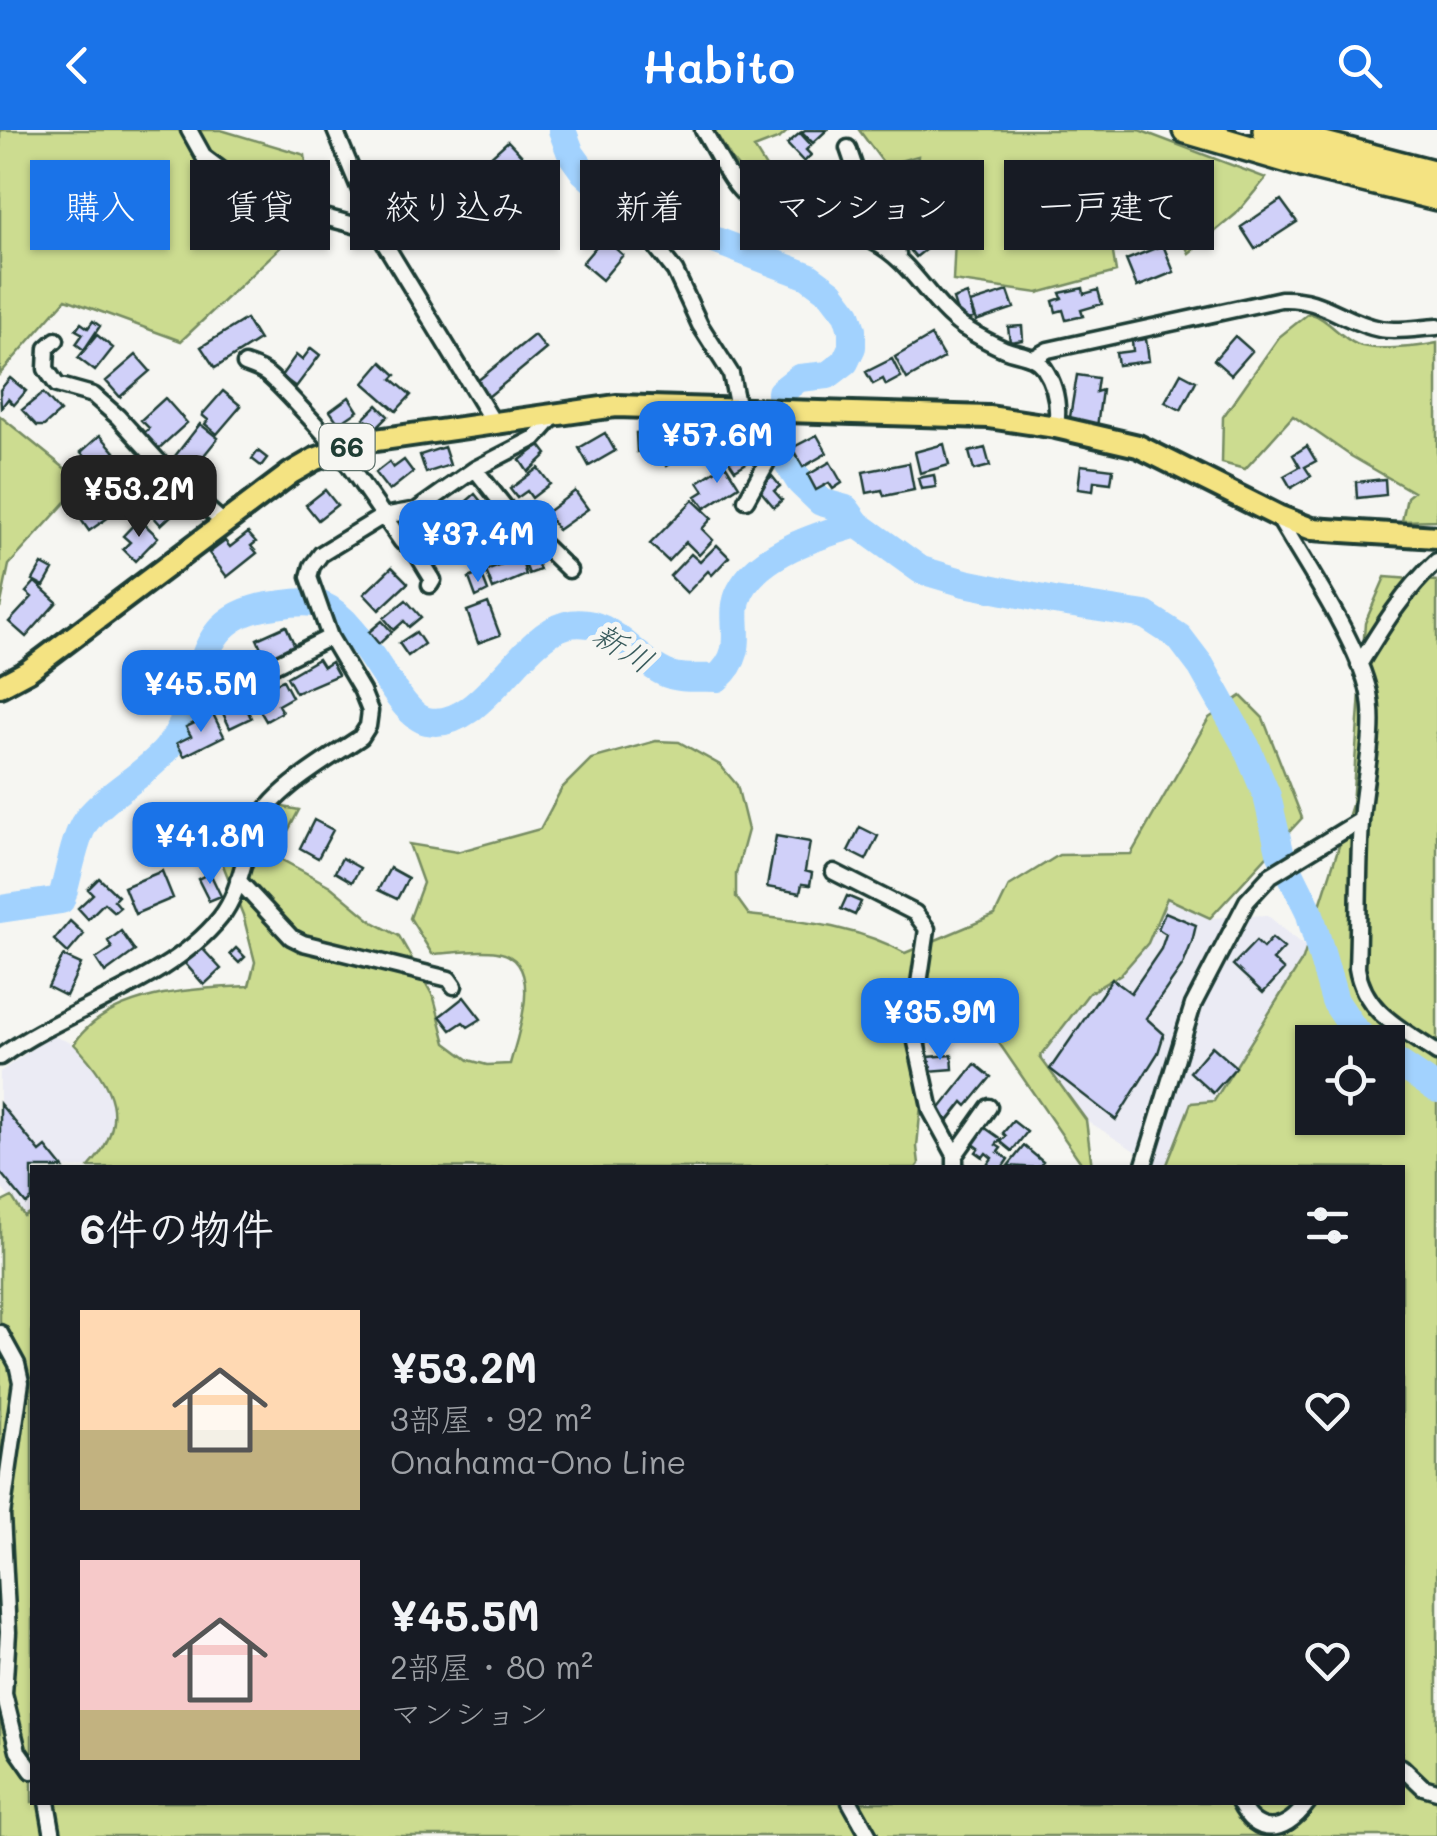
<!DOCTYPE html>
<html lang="ja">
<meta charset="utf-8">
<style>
body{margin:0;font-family:Mali,"Klee One",sans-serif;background:#242831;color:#f1f3f6;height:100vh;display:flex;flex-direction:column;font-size:38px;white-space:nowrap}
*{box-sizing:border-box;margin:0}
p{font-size:32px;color:#9ea1a6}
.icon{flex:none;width:55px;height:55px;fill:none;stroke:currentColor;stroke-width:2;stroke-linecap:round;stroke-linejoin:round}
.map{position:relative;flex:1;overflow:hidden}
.sheet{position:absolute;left:30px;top:1035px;width:1375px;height:640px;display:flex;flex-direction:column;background:#171b24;border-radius:0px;box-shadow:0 2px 8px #0004}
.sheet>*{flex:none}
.banner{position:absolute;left:30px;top:30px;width:1378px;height:90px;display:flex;gap:20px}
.controls{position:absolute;left:1295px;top:895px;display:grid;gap:20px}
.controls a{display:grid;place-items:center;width:110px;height:110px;border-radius:0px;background:#171b24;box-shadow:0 2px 8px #0004;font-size:50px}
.price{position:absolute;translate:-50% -85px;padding:0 22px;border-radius:20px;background:#1a73e8;color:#fff;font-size:32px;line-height:65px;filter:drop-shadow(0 2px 5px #0008)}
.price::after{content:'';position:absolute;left:50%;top:60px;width:30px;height:22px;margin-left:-15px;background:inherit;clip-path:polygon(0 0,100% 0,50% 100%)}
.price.current{background:#222;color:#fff}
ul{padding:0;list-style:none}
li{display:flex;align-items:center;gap:30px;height:250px;padding:0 50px}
li span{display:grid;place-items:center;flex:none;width:280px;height:200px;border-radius:0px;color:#555}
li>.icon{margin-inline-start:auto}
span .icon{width:120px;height:120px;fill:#fffc;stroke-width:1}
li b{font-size:42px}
h2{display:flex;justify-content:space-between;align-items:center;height:120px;padding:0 50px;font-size:42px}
.pill{padding:0 35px;border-radius:0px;background:#171b24;box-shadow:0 2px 8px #0004;font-size:35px;line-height:90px}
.pill.current{background:#1a73e8;color:#fff}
header{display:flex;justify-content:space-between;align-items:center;height:130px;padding:0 50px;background:#1a73e8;color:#fff;font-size:45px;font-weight:600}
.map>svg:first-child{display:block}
.built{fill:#ebebf4}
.green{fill:#ccdc90;stroke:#768c62;stroke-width:2.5;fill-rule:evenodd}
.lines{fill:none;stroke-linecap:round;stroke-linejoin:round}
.river{stroke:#a2d2fe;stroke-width:28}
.building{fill:#d0d0f9;stroke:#1f3d34;stroke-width:2.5}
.street-casing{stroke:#1f3d34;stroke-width:21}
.primary-casing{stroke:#1f3d34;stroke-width:28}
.highway-casing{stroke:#1f3d34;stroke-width:32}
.street{stroke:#f6f6f2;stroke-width:14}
.primary{stroke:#f4e382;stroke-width:20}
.highway{stroke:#f4e382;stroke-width:25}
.labels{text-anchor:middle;stroke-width:10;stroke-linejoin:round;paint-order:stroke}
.shield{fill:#f6f6f2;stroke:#60746d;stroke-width:2.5}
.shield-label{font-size:28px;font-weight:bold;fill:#1f3d34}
.water-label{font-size:32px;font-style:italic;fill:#395b5c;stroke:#f6f6f2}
</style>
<header><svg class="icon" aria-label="back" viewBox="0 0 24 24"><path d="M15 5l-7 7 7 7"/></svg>Habito<svg class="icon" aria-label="search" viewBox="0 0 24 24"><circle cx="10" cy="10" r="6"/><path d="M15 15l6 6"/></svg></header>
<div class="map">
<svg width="1437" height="1706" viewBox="0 0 1437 1706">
<rect width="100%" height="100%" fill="#f6f6f2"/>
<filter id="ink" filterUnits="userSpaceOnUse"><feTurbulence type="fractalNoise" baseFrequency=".01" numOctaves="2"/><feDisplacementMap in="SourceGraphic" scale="20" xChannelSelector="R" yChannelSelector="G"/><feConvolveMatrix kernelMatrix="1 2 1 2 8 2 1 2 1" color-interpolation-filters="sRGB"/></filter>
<g filter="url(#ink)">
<path class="built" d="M1167 768 1210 788 1267 785 1307 818 1303 829 1214 971 1191 973 1166 1037H1160L1086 990 1040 927 1089 863 1121 844 1148 813Z
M51 905 74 914 90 931 111 967 116 988 99 1026 89 1037 32 1038V1081L24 1086 0 1056V942Z"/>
<path class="green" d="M0 0H221L305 25 311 74 285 113 181 211 66 169 0 244Z
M714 0H789L780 8 754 18 783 65 754 57 732 30Z
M859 0H1139L1266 48 1236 84 1189 123 1151 48 1108 92 1116 142 1038 163 953 151 955 108 913 83 918 26 885 35Z
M1309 183C1328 188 1338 206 1356 214 1372 222 1419 217 1437 213V390L1402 391 1407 367 1413 362 1351 326 1293 286 1245 339 1222 333 1223 287 1279 207Z
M0 286 83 353 9 435 0 478Z
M1385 447 1437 451V1706H0V1073L12 1067 24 1086 32 1081V1672H1402V1038L1166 1037 1191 973 1214 971 1303 829 1352 675 1365 493ZM1312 912H1388V988H1312Z
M1241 566 1263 588 1302 688 1210 788 1167 768 1148 813 1121 844 1089 863 1040 927 1086 990 1092 1037H1084L977 881 930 877 917 1017 919 1034 916 1038H832L826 1034 815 1038 89 1037C131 991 114 955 74 914 107 862 194 858 249 856L255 832 243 785 217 720 278 676 299 680 275 726 330 756 373 792 399 806 434 868 446 913 469 930 487 935 510 934C518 904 546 830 497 822 477 819 452 823 432 824L410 788 423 753 409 714 457 722 540 699 562 658 591 629 656 611 679 612 720 635 737 655 748 700 736 744V767L749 785C803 792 858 796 905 823L995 785 1009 756 1059 725 1131 724 1209 588Z"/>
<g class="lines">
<path class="river" d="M562 0 571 24 584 42 606 62 701 105 808 146 831 163 847 184 852 200V217L845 232 828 245 799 248 781 262 779 308 784 327 800 352 821 372 846 379 857 394 921 440 965 453 1054 471 1145 485 1179 507 1201 536 1246 616 1267 666 1280 722 1309 781 1335 871 1353 898 1367 912
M0 779 61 770C68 750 74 707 86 691 108 663 143 647 166 620 212 566 182 485 276 475 289 473 309 470 321 475 365 493 396 585 427 591 481 602 518 508 566 495 609 484 633 529 665 543 678 550 702 547 717 548 751 519 726 490 740 462 759 423 819 405 857 394
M1388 926 1437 959"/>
</g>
<path class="building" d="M805 0H827L813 13 802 2Z
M800 3 811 15 806 20 811 25 804 32 787 14Z
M508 11 524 28 519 33 527 41 493 73 481 60 489 52 477 39Z
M1150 69 1160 82 1129 106 1118 92Z
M1281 70 1297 92 1255 119 1241 97Z
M623 92 631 99 615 118 623 125 602 150 582 133 605 106 609 109Z
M923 97 935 112 916 127 904 113Z
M1163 115 1174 142 1137 157 1126 130Z
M1083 158 1084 164 1098 160 1102 174 1081 180 1083 186 1066 190 1063 180 1056 182 1053 171 1062 168 1060 163Z
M1008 161 1014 178 976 191 970 173Z
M967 164 974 188 960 192 953 169Z
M246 189 259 210 215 238 201 217Z
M93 191 100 196 84 220 76 214 83 204 76 200 81 193 88 198Z
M1022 196 1023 210 1010 212 1008 197Z
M97 205 113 218 95 241 78 228Z
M534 205 546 219 488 267 476 252Z
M931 206 944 228 907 249 895 227Z
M1235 206 1252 221 1231 245 1214 230Z
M1146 209 1149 231 1118 235 1116 223 1133 221 1132 211Z
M311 218 320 225 296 257 281 246 296 225 302 230Z
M136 225 150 241 120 267 106 251Z
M892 229 901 247 886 255 883 249 873 254 866 242Z
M382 232 396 245 392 249 411 265 396 281 364 253Z
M1181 243 1196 251 1181 280 1165 272Z
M1077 245 1098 248 1096 262 1102 260 1097 297 1069 293Z
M10 248 26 261 14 275 8 269 1 278 0 260Z
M223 261 241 276 217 304 205 294 208 290 202 285Z
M43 263 60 282 44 296H37L22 280Z
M349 267 358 281 339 294 330 281Z
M165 268 187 293 155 322 141 306 149 298 141 290Z
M377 275 388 286 375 299 364 288Z
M200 294 218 308 192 340 175 326Z
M704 298 713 312 684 331 680 327 667 336 658 323Z
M649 302 651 321 637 322 636 303Z
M605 303 615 321 589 336 579 318Z
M100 305 115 322 96 339 81 322Z
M817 305 827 323 803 337 792 318Z
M944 314 949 335 920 343 915 322Z
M540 315 547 324 528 342 520 330Z
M1307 316 1316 331 1305 337 1311 346 1291 358 1284 346 1300 337 1293 325Z
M444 317 450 335 426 343 420 325Z
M751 318 756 327 735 340 729 331Z
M985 318 990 336 974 340 969 322Z
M258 321 267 328 261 336 252 329Z
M404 330 413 342 389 361 375 343 389 332 393 338Z
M830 332 842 353 833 359 829 353 816 360 808 345Z
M909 333 914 360 884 366 882 360 867 363 863 342Z
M725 334 739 356 705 378 696 366 704 361 698 352Z
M1081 335 1113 339 1111 353 1094 351 1093 361 1078 359Z
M538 338 550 354 532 368 527 361 517 368 510 359Z
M934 345 936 357 921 359 918 348Z
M772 346 780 356 774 361 782 370 774 377 758 358Z
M1385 349 1386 365 1357 368 1356 352Z
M325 360 337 375 318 390 306 375Z
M575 361 588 379 558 400 546 383Z
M93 364 109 387 89 401 73 378Z
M475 364 487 379 465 397 453 383Z
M693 370 712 388 702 399 713 410 699 425 686 412 668 431 650 414Z
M162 373 173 384 161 395 151 384Z
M447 376 470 405 457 415 433 386Z
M139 389 158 407 135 431 123 419 130 412 123 406Z
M497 401 508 415 486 432 475 418Z
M248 403 256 412 251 416 257 423 227 447 209 423 225 411 230 417Z
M717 415 729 427 712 445 708 441 687 463 670 446 691 424 700 432Z
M534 424 540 440 529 444 523 429Z
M521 428 526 445 493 459 486 441Z
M42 434 53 440 44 456 33 450Z
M392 437 408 453 379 480 364 464Z
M481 443 488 461 476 467 469 448Z
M35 452 57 472 26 507 9 492 32 467 26 462Z
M406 470 421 487 409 497 404 491 394 500 384 488Z
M488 473 500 505 478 513 467 481Z
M382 491 392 502 379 514 369 502Z
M286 496 295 516 266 529 257 509Z
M416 502 424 514 408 526 399 513Z
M318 529 323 537 331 532 338 545 296 563 287 547Z
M283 550 292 567 278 575 282 582 266 591 255 572 274 562 272 555Z
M242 568 251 588 230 598 220 577Z
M213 584 224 606 184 626 177 613 191 606 186 597Z
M314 690 333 700 318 728 300 718Z
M860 697 878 706 866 730 848 721Z
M776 706 810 712 805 741 812 743 810 755 802 754 800 763 767 757Z
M342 728 360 738 352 752 335 742Z
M390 738 408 748 397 769 378 760Z
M162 741 173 768 135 784 124 757Z
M210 743 221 766 209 771 198 749Z
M99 748 118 766 114 770 120 777 114 782 104 773 88 789 78 778 93 764 88 759Z
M847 766 861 772 855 785 841 779Z
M1165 782 1196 795 1192 812 1183 835 1146 888 1164 904 1158 923 1116 990 1050 939 1112 849 1131 863 1161 819 1166 804 1158 799Z
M70 791 84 804 68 823 54 810Z
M121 801 135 821 105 843 96 829 112 818 108 811Z
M1272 808 1284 818 1273 830 1284 840 1263 863 1233 835 1256 811 1263 818Z
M200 816 221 839 204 855 183 831Z
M236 818 245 827 239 833 230 824Z
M63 826 81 834 66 866 48 857Z
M464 867 481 889 468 897 463 892 451 900 440 886Z
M1212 916 1236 937 1213 963 1190 942Z
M952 925 953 939 929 941 928 927Z
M975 934 991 947 967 976 963 972 948 991 937 982Z
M0 974 40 1022 46 1017 63 1038H32V1069L26 1074 0 1042Z
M1013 991 1027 1002 1012 1021 1001 1012 1006 1006 1003 1003Z
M984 997 1001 1009 996 1015 1001 1018 998 1022 1008 1029 1002 1038H985L992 1028 986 1023 983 1027 976 1022 979 1018 972 1013Z
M1024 1016 1043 1032 1038 1038 1008 1036Z"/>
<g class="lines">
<defs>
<path id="street" d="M189 0 204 27 224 42 294 79 377 101
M335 0 377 101 493 292
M703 0C717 22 730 55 751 70 783 93 837 93 874 112 912 131 929 173 963 197 976 205 990 213 1004 219 1018 225 1035 224 1044 238 1056 256 1059 277 1056 297
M848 18 860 53 898 124
M657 118 675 141 700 195 731 244 738 279 766 334 746 370
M56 210 47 218 46 239 57 255 93 265 118 287 179 354 225 394
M1034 228 1048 220 1281 169C1322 167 1343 192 1380 199 1398 202 1419 198 1437 197
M245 234C253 237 261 239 268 245 280 255 340 319 345 330L402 412 411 414 433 450 430 455
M475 339 535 308 556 284
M1278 387C1305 434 1358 512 1369 563 1377 604 1363 651 1361 692 1358 741 1359 789 1357 838 1364 883 1402 899 1437 923
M1359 535C1382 497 1404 461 1437 431
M224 560 330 507
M834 742 915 783 927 799 915 881 916 912 931 981 955 1025V1038
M238 750 291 807 303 813 449 849 454 856
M0 927C67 878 168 853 220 788 241 762 243 725 256 696 272 660 329 629 361 607L368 596 370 581 362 561 330 507 309 447 312 436 321 424 383 386 417 380 475 339 508 381 569 440
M955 1025 989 977
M1143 1038 1193 875 1247 771 1271 745 1361 690
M0 1203 17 1234 21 1252 2 1385 8 1502 4 1564 18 1621 32 1641
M1402 1637 1423 1657 1437 1661
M47 1672 53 1706
M850 1672 869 1706
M1239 1672C1256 1706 1283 1706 1308 1672"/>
<path id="primary" d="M0 556 28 541 291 343 315 329 362 312 616 276 989 287 1056 297 1138 316 1278 386 1312 399 1437 407"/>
<path id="highway" d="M1186 0 1302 34 1437 67
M1266 0 1437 44"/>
</defs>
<use href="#street" class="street-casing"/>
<use href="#primary" class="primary-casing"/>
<use href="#highway" class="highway-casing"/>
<use href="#street" class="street"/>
<use href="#primary" class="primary"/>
<use href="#highway" class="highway"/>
</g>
</g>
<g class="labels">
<rect class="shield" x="319.5" y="294" width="55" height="46" rx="8"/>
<g class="shield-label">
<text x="347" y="327">66</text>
</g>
<g class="water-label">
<text transform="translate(623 518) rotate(32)" y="11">新川</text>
</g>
</g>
</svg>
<div class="controls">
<a><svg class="icon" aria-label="locate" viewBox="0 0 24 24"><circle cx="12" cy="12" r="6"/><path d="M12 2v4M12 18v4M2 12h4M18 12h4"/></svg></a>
</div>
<b class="price" style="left:717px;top:356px">¥57.6M</b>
<b class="price current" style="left:139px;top:410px">¥53.2M</b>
<b class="price" style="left:478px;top:455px">¥37.4M</b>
<b class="price" style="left:201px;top:605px">¥45.5M</b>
<b class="price" style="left:210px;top:757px">¥41.8M</b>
<b class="price" style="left:940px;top:933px">¥35.9M</b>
<div class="banner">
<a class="pill current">購入</a>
<a class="pill">賃貸</a>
<a class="pill">絞り込み</a>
<a class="pill">新着</a>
<a class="pill">マンション</a>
<a class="pill">一戸建て</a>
</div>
<section class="sheet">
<h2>6件の物件<svg class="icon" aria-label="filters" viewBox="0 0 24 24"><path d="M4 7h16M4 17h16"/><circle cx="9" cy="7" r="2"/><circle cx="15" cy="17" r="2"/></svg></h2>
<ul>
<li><span style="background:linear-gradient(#ffd9b3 60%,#c2b280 0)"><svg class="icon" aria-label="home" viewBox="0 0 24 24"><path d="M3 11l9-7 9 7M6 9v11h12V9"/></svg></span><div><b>¥53.2M</b><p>3部屋 · 92 m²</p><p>Onahama-Ono Line</p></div><svg class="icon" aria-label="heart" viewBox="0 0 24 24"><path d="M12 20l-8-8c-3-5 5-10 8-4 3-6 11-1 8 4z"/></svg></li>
<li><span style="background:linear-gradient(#f6c9c9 75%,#c2b280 0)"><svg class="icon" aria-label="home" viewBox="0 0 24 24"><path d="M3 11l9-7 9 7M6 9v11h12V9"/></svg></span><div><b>¥45.5M</b><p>2部屋 · 80 m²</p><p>マンション</p></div><svg class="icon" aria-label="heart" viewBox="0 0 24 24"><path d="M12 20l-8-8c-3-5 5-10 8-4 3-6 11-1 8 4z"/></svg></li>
</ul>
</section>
</div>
